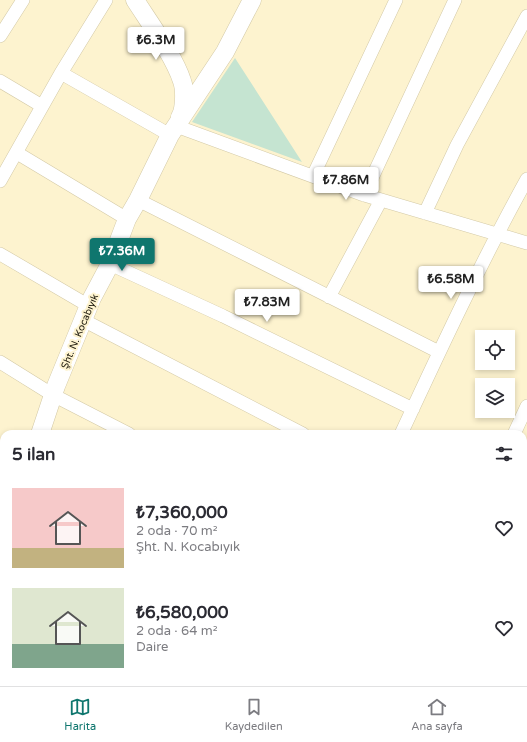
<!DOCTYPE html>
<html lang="tr">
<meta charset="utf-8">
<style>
body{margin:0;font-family:"Varela Round",sans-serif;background:#f2f2f3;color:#2b2b33;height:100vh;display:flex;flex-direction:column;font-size:15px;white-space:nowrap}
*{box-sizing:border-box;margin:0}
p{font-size:13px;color:#7c7c81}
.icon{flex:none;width:22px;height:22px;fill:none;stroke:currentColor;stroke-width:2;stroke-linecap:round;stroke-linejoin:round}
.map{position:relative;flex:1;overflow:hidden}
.panel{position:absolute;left:0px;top:430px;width:527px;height:256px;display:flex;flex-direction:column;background:#fff;border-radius:12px 12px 0 0;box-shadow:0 2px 6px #0003}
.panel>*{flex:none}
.fabs{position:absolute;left:475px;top:330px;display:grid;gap:8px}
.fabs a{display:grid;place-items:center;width:40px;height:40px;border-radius:0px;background:#fff;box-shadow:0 2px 6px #0003;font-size:20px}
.price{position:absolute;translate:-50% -34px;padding:0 9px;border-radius:4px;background:#fff;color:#222;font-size:13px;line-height:26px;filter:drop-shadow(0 1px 2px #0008)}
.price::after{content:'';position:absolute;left:50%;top:24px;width:12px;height:9px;margin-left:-6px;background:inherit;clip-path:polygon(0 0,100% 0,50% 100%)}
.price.active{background:#0f766e;color:#fff}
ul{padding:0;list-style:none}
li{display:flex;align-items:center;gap:12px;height:100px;padding:0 12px}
li span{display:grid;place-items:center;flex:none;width:112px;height:80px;border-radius:0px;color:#555}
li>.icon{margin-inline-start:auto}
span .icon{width:48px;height:48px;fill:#fffc;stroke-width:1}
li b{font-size:17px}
h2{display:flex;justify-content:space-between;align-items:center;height:48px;padding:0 12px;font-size:17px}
.tab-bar{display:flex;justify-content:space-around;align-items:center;height:56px;border-top:1px solid #e1e1e2;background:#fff;font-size:11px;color:#7c7c81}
.tab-bar a{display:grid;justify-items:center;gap:2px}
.tab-bar .active{color:#0f766e}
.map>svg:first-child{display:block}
.green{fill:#c5e4d1}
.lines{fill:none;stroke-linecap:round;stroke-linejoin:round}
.street-casing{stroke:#d3c9a6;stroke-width:14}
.secondary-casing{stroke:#d3c9a6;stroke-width:19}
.street{stroke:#fff;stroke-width:13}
.secondary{stroke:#fff;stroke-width:18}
.labels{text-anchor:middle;stroke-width:4;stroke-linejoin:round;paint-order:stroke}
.street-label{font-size:10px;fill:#1c180b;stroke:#fdf3cf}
</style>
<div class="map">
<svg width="527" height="686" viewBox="0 0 527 686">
<rect width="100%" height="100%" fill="#fdf3cf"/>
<path class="green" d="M235 58 302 162 192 122Z
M341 682H470L467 686H348Z"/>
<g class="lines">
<defs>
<path id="street" d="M0 36 23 0
M61 73 170 135
M0 81 42 106
M176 126 361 194 527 243
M17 153 127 219
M313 176 396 0
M0 181 61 73 106 0
M364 195 455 0
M138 200 439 352
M425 213 457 145 527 16
M0 254 89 306
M110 264 223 316 413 409
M329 297 381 200
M83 320 303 434
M0 362 53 395 129 434
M401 434C441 348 481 262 527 179
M514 434 527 406
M0 458 4 459
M523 599 527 600
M0 643 4 645
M523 643 527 634
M181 682 189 686
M314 682 324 686
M299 686 300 682
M503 686 505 682"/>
<path id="secondary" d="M135 0C149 22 174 56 182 81 185 89 185 109 180 117
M40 434 56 386 92 298 110 264 127 219 138 200 170 135 225 52 252 0
M25 686V682"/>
</defs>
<use href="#street" class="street-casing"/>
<use href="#secondary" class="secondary-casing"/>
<use href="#street" class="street"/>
<use href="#secondary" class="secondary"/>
</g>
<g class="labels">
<g class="street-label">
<text transform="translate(79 331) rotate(-67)" y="4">Şht. N. Kocabıyık</text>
</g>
</g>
</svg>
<div class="fabs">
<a><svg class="icon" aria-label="locate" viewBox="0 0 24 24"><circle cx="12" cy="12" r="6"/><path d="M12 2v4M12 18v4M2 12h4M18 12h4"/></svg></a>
<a><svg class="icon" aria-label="layers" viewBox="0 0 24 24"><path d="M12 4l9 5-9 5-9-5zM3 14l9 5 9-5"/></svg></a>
</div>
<b class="price" style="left:156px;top:61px">₺6.3M</b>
<b class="price" style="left:346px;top:201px">₺7.86M</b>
<b class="price active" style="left:122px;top:272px">₺7.36M</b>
<b class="price" style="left:451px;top:300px">₺6.58M</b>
<b class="price" style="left:267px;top:323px">₺7.83M</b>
<section class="panel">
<h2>5 ilan<svg class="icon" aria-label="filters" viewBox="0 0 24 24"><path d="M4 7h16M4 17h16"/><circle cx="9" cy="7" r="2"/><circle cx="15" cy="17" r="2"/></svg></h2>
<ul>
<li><span style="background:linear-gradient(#f6c9c9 75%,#c2b280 0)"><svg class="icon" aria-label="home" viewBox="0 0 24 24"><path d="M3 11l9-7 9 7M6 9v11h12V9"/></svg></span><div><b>₺7,360,000</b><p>2 oda · 70 m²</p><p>Şht. N. Kocabıyık</p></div><svg class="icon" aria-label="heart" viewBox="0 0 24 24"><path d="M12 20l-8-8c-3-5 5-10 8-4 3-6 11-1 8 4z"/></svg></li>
<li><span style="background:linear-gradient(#dfe7d0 70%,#7fa58c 0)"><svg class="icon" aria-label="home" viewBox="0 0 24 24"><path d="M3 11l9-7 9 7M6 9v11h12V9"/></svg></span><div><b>₺6,580,000</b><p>2 oda · 64 m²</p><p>Daire</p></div><svg class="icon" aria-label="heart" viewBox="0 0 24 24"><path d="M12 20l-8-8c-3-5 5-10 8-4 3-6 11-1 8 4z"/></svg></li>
</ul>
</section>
</div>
<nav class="tab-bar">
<a class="active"><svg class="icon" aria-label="map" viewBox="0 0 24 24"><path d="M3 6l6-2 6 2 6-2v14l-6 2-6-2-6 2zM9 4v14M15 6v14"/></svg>Harita</a>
<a><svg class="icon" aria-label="saved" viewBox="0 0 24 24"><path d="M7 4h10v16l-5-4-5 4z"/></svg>Kaydedilen</a>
<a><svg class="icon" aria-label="home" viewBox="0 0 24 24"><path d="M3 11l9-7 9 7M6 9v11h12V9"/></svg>Ana sayfa</a>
</nav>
